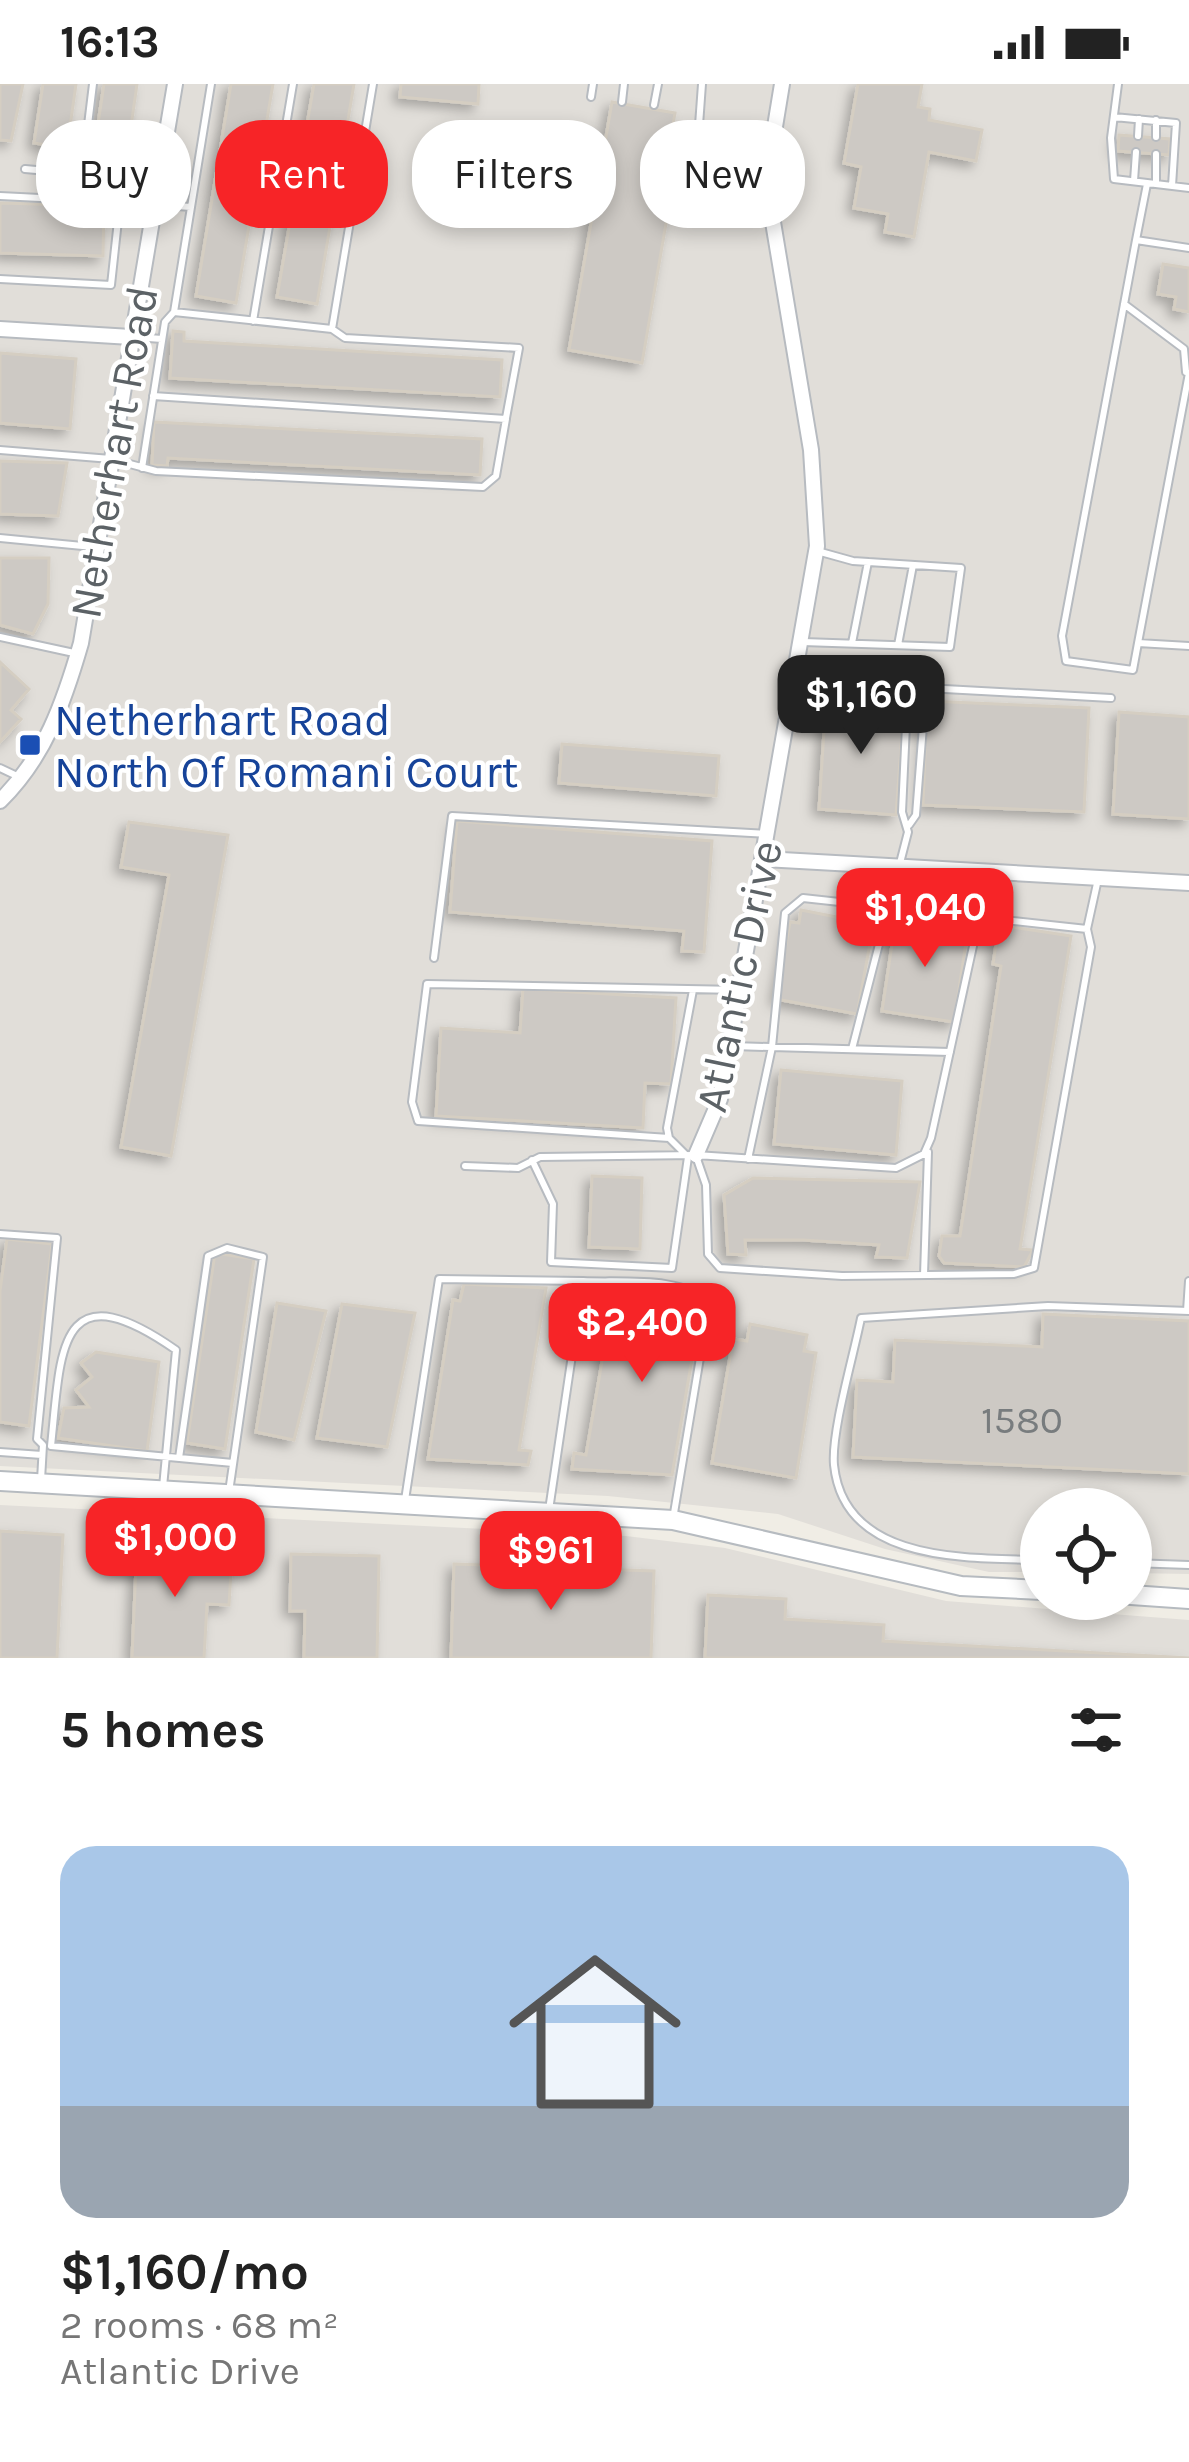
<!DOCTYPE html>
<meta charset="utf-8">
<style>
body{margin:0;font-family:Karla,sans-serif;background:#f6f6f6;color:#222;height:100vh;display:flex;flex-direction:column;font-size:45px;white-space:nowrap}
*{box-sizing:border-box;margin:0}
p{font-size:39px;color:#767676}
.icon{flex:none;width:66px;height:66px;fill:none;stroke:currentColor;stroke-width:2;stroke-linecap:round;stroke-linejoin:round}
.map{position:relative;height:1574px;overflow:hidden}
.sheet{display:flex;flex-direction:column;background:#fff;flex:1}
.sheet>*{flex:none}
.banner{position:absolute;left:36px;top:36px;width:1119px;height:108px;display:flex;gap:24px}
.controls{position:absolute;left:1020px;top:1404px;display:grid;gap:24px}
.controls a{display:grid;place-items:center;width:132px;height:132px;border-radius:50%;background:#fff;box-shadow:0 6px 18px #0003;font-size:60px}
.price{position:absolute;translate:-50% -102px;padding:0 27px;border-radius:24px;background:#f72427;color:#fff;font-size:39px;line-height:78px;filter:drop-shadow(0 3px 6px #0008)}
.price::after{content:'';position:absolute;left:50%;top:72px;width:36px;height:27px;margin-left:-18px;background:inherit;clip-path:polygon(0 0,100% 0,50% 100%)}
.price.current{background:#222;color:#fff}
ul{padding:0;list-style:none}
li{display:grid;align-content:center;gap:24px;height:636px;padding:0 60px}
li span{display:grid;place-items:center;height:372px;border-radius:36px;color:#555}
li>.icon{margin-inline-start:auto}
span .icon{width:216px;height:216px;fill:#fffc;stroke-width:1}
li b{font-size:51px}
h2{display:flex;justify-content:space-between;align-items:center;height:144px;padding:0 60px;font-size:51px}
.chip{padding:0 42px;border-radius:48px;background:#fff;box-shadow:0 6px 18px #0003;font-size:42px;line-height:108px}
.chip.current{background:#f72427;color:#fff}
.status{display:flex;justify-content:space-between;align-items:center;height:84px;padding:0 60px;background:#fff;direction:ltr}
.status svg{height:33px;fill:currentColor}
.map>svg:first-child{display:block}
.industrial{fill:#e1ded9}
.building{fill:#cdc9c4;stroke:#d5cec2;stroke-width:3;filter:url(#shadow)}
.lines{fill:none;stroke-linecap:round;stroke-linejoin:round}
.lane-casing{stroke:#b7bbc0;stroke-width:10}
.street-casing{stroke:#b7bbc0;stroke-width:18}
.secondary-casing{stroke:#b6bbc0;stroke-width:22}
.lane{stroke:#fff;stroke-width:6}
.street{stroke:#fff;stroke-width:14}
.secondary{stroke:#fff;stroke-width:18}
.transit-dot{fill:#1a4fb4;stroke:#fff;stroke-width:4.5}
.labels{text-anchor:middle;stroke-width:9;stroke-linejoin:round;paint-order:stroke}
.number-label{font-size:39px;fill:#787c7e}
.street-label{font-size:45px;fill:#5c6266;stroke:#fff}
.transit-label{font-size:45px;fill:#164399;stroke:#fff;text-anchor:start}
</style>
<div class="status"><b>16:13</b><svg viewBox="0 0 49 12"><path d="M0 12V9h3v3zM5 12V6h3v6zM10 12V3h3v9zM15 12V0h3v12zM26 1h20v11H26zM47 4h2v5h-2z"/></svg></div>
<div class="map">
<svg width="1189" height="1574" viewBox="0 0 1189 1574">
<defs>
<filter id="shadow"><feDropShadow dx="-5.5" dy="5.5" stdDeviation="6" flood-color="#0004"/></filter>
</defs>
<rect width="100%" height="100%" fill="#f0ede5"/>
<path class="industrial" d="M0 0H1189V1490L1131 1489V1425H1041V1488H989L885 1465 778 1430 608 1412 0 1382Z
M0 1421 626 1452 725 1464 946 1517 1189 1536V1574H0Z"/>
<path class="building" d="M0 0H23L11 57 0 56Z
M43 0H76L67 64 34 59Z
M104 0H137L127 71 94 66Z
M231 0H273L236 219 196 212Z
M314 0H354L317 220 277 213Z
M401 0H479L478 20 400 13Z
M858 0H922L918 23 930 25 929 36 982 46 976 77 929 68 914 153 885 148 888 130 854 124 861 83 844 79Z
M612 18 675 29 669 62 679 64 642 279 569 266Z
M1119 51 1170 55 1169 71 1118 67Z
M0 119 104 122 103 172 0 169Z
M1163 180 1189 184V228L1174 225 1176 213 1158 210Z
M173 247 184 248V257L502 276 500 313 170 294Z
M0 269 76 275 70 345 0 339Z
M154 338 482 355 480 391 168 374 167 382 152 381Z
M0 377 67 379 58 432 0 430Z
M0 474H49L48 520 33 550 0 541Z
M0 578 29 605 11 626 21 635 0 658Z
M826 616 904 621 896 731 819 725Z
M927 617 1089 624 1084 728 923 721Z
M1119 628 1189 633V735L1113 730Z
M562 660 719 672 716 712 559 699Z
M457 737 712 757 704 868 682 867 684 847 450 828Z
M129 738 228 751 171 1072 121 1063 169 791 121 783Z
M801 826 862 838 860 852 871 854 857 930 776 915 790 838 799 839Z
M896 834 968 845 954 938 882 927Z
M999 841 1071 852 1020 1165 1033 1166 1024 1183 944 1179 939 1172 942 1152H960L1001 882 993 880Z
M523 905 676 914 671 1000 645 999 643 1044 436 1032 441 944 520 949Z
M781 986 902 997 896 1071 774 1060Z
M592 1092 642 1094 640 1165 589 1163Z
M753 1094 920 1098 907 1174 876 1173 879 1161 803 1156H745L746 1171 728 1170 724 1111Z
M7 1155 52 1160 29 1342 0 1338V1207Z
M215 1169 254 1175 225 1365 187 1359Z
M464 1200 546 1204 519 1366 531 1367 528 1381 428 1375 453 1216 460 1217Z
M614 1207 691 1211 698 1240 672 1391 572 1385 574 1369 586 1371Z
M277 1219 326 1227 294 1356 256 1348Z
M342 1220 415 1229 387 1363 317 1354Z
M1043 1230 1189 1237V1390L853 1373 857 1296 893 1298 895 1256 1042 1263Z
M750 1240 807 1251 804 1267 816 1269 796 1394 712 1379 733 1255 747 1257Z
M96 1268 159 1278 147 1367 58 1354 64 1324 89 1323 76 1306 92 1293 81 1279Z
M0 1447 63 1451 57 1574H0Z
M118 1464 232 1470 229 1521 207 1520 204 1574H132L136 1482 117 1481Z
M291 1470 379 1472 377 1574H304L305 1527H290Z
M454 1480 654 1487 651 1574H451Z
M708 1511 786 1515 785 1535 884 1541 883 1557 1189 1574H705Z"/>
<g class="lines">
<defs>
<path id="lane" d="M93 0 82 90 155 98
M211 0 174 228 332 245 373 0
M702 0 698 55 706 64 766 78
M1118 0 1111 54 1114 95 1189 104
M591 13 593 0
M622 18 624 0
M654 21 658 0
M1114 33 1176 39 1172 102
M1156 36V53
M1138 52 1139 35
M25 85 82 90
M1134 97 1136 68
M1147 100 1136 156 1189 164
M1156 100V70
M0 112 120 118 111 201 0 195
M120 118 191 123
M1136 156 1062 552 1066 577 1133 586 1138 559
M1124 220 1184 265 1186 288
M253 237 293 0
M332 245 345 254 519 264 506 334
M135 253 162 255
M1189 289 1138 559 1189 562
M0 366 111 375 156 387 483 403 496 392 506 335 153 312
M142 384 165 238 174 228
M0 454 93 463
M0 553 74 569
M803 558 950 563 961 484 853 477 817 467
M852 559 868 478
M898 561 913 481
M797 590 908 598 902 728 908 748 852 965
M0 684 17 692
M909 741 916 731 926 604 1111 614
M1087 845 1098 795
M434 874 452 732 768 750
M732 962 950 968
M669 1054 418 1037 412 1018 427 900 739 906
M697 1075 706 1101 708 1170 720 1184 842 1192 1014 1190 1034 1184 1091 863 1087 845 803 814 785 829 772 963 748 1075
M532 1076 553 1120 551 1178 672 1184 688 1073 669 1054 667 1044 693 906
M465 1082 518 1084 540 1073 696 1071 896 1084 924 1070 931 1054 989 789
M0 1150 57 1154 37 1355 43 1361 41 1396
M924 1191 928 1068
M583 1197C619 1199 685 1191 709 1220L673 1435
M1187 1227 1189 1197
M51 1362C61 1268 57 1183 176 1266L163 1403
M51 1362 233 1379
M0 1368 42 1371
M179 1374 208 1172 227 1164 263 1173 229 1408
M405 1416 439 1195 583 1197 549 1426
M1041 1476C966 1474 844 1479 834 1381 831 1348 854 1270 861 1234L1048 1222 1189 1227
M1131 1479 1189 1481"/>
<path id="street" d="M0 245 131 253
M0 717C45 673 64 618 81 559L175 0
M764 775 1189 799
M696 1071 720 1015 817 462 811 366 771 126 769 79 782 0"/>
<path id="secondary" d="M0 1397 673 1436 961 1502 1041 1506
M1131 1511 1189 1515"/>
</defs>
<use href="#lane" class="lane-casing"/>
<use href="#street" class="street-casing"/>
<use href="#secondary" class="secondary-casing"/>
<use href="#lane" class="lane"/>
<use href="#street" class="street"/>
<use href="#secondary" class="secondary"/>
</g>
<rect class="transit-dot" x="18" y="649" width="24" height="24" rx="6"/>
<g class="labels">
<g class="number-label">
<text x="1022" y="1349">1580</text>
</g>
<g class="street-label">
<text transform="translate(113 368) rotate(-80)" y="16">Netherhart Road</text>
<text transform="translate(738 892) rotate(-78)" y="16">Atlantic Drive</text>
</g>
<g class="transit-label">
<text x="54" y="651">Netherhart Road<tspan x="54" dy="52">North Of Romani Court</tspan></text>
</g>
</g>
</svg>
<div class="controls">
<a><svg class="icon" aria-label="locate" viewBox="0 0 24 24"><circle cx="12" cy="12" r="6"/><path d="M12 2v4M12 18v4M2 12h4M18 12h4"/></svg></a>
</div>
<b class="price current" style="left:861px;top:673px">$1,160</b>
<b class="price" style="left:925px;top:886px">$1,040</b>
<b class="price" style="left:642px;top:1301px">$2,400</b>
<b class="price" style="left:175px;top:1516px">$1,000</b>
<b class="price" style="left:551px;top:1529px">$961</b>
<div class="banner">
<a class="chip">Buy</a>
<a class="chip current">Rent</a>
<a class="chip">Filters</a>
<a class="chip">New</a>
</div>
</div>
<section class="sheet">
<h2>5 homes<svg class="icon" aria-label="filters" viewBox="0 0 24 24"><path d="M4 7h16M4 17h16"/><circle cx="9" cy="7" r="2"/><circle cx="15" cy="17" r="2"/></svg></h2>
<ul>
<li><span style="background:linear-gradient(#a9c7e8 70%,#9aa5b1 0)"><svg class="icon" aria-label="home" viewBox="0 0 24 24"><path d="M3 11l9-7 9 7M6 9v11h12V9"/></svg></span><div><b>$1,160/mo</b><p>2 rooms · 68 m²</p><p>Atlantic Drive</p></div></li>
</ul>
</section>
